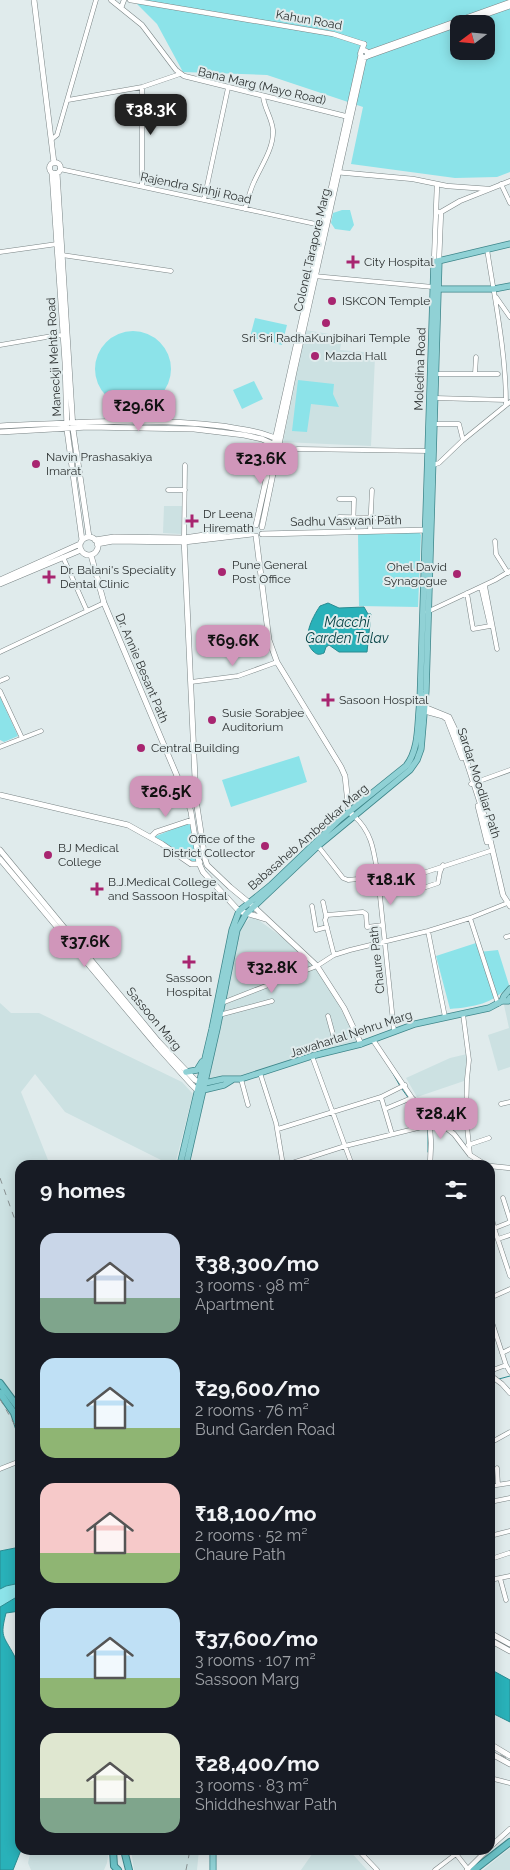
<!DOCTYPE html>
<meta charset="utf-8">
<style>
body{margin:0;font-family:Raleway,sans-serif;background:#20242c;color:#f1f3f6;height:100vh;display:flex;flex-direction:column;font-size:19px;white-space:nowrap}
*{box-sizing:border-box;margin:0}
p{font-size:16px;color:#9ea1a6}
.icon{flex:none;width:28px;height:28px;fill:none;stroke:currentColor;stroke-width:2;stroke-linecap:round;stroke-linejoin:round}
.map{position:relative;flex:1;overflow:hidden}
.sheet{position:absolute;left:15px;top:1160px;width:480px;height:695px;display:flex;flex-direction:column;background:#171b24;border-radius:15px;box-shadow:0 2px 12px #0003}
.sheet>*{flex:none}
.needle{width:32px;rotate:254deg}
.fabs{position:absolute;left:450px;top:15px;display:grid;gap:10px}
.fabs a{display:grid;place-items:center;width:45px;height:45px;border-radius:10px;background:#171b24;box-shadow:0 2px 12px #0003;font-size:25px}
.price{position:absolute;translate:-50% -42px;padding:0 11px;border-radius:10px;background:#d096ba;color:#111;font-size:16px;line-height:32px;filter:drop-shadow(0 1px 2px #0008)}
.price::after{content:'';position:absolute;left:50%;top:30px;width:15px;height:11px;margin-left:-8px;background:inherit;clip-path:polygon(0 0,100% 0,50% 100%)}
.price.current{background:#222;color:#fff}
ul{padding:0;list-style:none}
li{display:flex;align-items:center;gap:15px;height:125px;padding:0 25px}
li span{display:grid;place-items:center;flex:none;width:140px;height:100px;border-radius:15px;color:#555}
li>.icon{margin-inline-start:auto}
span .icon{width:60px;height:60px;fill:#fffc;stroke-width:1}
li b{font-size:21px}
h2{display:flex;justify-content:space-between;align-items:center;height:60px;padding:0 25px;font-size:21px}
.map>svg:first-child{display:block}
.built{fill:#cce1e2}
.green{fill:#8ce3e9;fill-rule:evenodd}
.water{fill:#29b1b9;stroke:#2a8b91}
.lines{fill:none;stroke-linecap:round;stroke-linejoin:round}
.stream{stroke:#2a8b91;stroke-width:1}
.minor-casing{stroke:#7a8485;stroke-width:5}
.tertiary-casing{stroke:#7a8485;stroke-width:5.5}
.secondary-casing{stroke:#7a8485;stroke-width:6}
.primary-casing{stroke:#3e868a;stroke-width:7}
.trunk-casing{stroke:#3e868a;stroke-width:8}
.minor{stroke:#fff;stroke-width:4}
.tertiary{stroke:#fff;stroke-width:4.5}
.secondary{stroke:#fff;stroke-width:5}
.primary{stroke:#90d1d5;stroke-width:5.5}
.trunk{stroke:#6bc2c7;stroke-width:6}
.rail{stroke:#899192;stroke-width:1;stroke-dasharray:6 6;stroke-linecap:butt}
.poi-dot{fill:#a82570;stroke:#e0ebec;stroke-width:2}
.labels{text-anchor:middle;stroke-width:4;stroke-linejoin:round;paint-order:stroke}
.street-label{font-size:12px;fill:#2e3333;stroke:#e0ebec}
.poi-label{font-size:12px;fill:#2e3333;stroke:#e0ebec;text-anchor:start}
.water-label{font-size:14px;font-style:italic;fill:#054144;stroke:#e0ebec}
</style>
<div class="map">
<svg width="510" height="1870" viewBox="0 0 510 1870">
<rect width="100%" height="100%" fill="#e0ebec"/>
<path class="built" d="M305 330 342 336 340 350 364 352V356L375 357 371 446 283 442Z
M164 506H182L181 534 163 533Z
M253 916 290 943 322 973 359 1044 250 1077 208 1081 237 930Z
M510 1001V1067L498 1071 488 1035 509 1028 504 1005Z
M0 1003 11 1013H39L182 1082 193 1094 175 1165H171L65 1112 35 1074 21 1092 50 1165H20V1547L0 1551Z
M467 1054V1060L464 1081 417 1097 406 1078 450 1058Z
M510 1848V1870H483Z
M31 1850H109L107 1863 104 1870H31L28 1863Z
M131 1850H199L197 1870H134Z
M315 1850H349L367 1870H301Z"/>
<path class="green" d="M133 0H510V172L497 177 455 178 351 164 363 107 267 75 183 72 157 24ZM459 24H486V51H459Z
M342 210H350L354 225 350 231 335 229 331 223 333 213Z
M255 318 287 325 282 345 250 337Z
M95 369a38 38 0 1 1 76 0a38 38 0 1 1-76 0Z
M298 380 334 384 333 394 339 407 311 404 307 432 292 431Z
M254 381 263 399 242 409 233 390Z
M358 532H419L421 535 418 607 359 606Z
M0 697 18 736 4 742 0 740Z
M299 756 307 782 231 807 222 780Z
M191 824 198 860 193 862 154 837 183 825Z
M476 943 479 952 498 950 509 985C494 1004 473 1007 450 1009L436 956Z
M20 1583V1595L0 1607V1589L6 1586Z"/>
<path class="water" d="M328 603 339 608 364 607 368 614H371L367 652H339L329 645 326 647 324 653C319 655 317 655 313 651 301 639 312 618 320 606Z
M20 1547V1583L6 1586 0 1589V1551Z
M20 1595V1611L6 1613C0 1637 3 1635 14 1655 16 1660 16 1665 20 1670L21 1850 13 1870H0V1607Z
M490 1669 510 1680V1722L490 1712Z"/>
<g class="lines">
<path class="stream" d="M391 1070 400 1086
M402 1089 427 1124
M428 1128V1152
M499 1379 510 1376
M490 1382 495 1380"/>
<defs>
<path id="minor" d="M68 100 142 87 180 74
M52 139 57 135 96 0
M60 169 325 226
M501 184 510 203
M142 186V87
M204 200 228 88
M245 209C248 200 250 190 254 182 261 166 274 148 273 130 272 118 264 108 263 96
M487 249C495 301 506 352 506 405
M0 252 57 244
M62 255 171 271
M314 276 433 287
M496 297 510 317
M0 345 58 335 64 336
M436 374H498
M475 374 476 357
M435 398 506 400
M434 424H459L463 440
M276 453 298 449 429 451
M433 465 439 463 462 441 510 402
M168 490H185
M339 499H354L353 531
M339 517 389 518
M370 530 372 490
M184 538 185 465
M495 541 496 554 508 573
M63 557 87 611
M485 586 497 649
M467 593 473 629 490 626 481 587
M427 612 495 580 510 571
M0 652 104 603
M0 681 7 678
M191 682 238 676 277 662
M0 691 22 738
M0 747 41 731
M471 784 510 770
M354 816C373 833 374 853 378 877
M318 846 343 878 348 880 378 877 394 1031
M411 877 490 851
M414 891 438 883 440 872 443 865
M323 902 326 916
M312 906 316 930 327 927
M470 918 498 1004
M428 931 445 1017
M506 937 510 936
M334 955 325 920 327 915 363 912 366 914 367 927 383 925
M222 1003 317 966 334 955 350 950 428 931 470 918 505 904
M463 1014 469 1060 467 1079 466 1117 470 1155
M219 1015 272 1001
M328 1016 334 1038
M312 1056 352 1165
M260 1073 276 1123 283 1165
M241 1079 248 1105
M381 1097 392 1134
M501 1104 510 1102
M385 1109 409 1099
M424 1110 431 1105 441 1101
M278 1129 381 1097 405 1085
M468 1145 489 1138
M476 1160 478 1165
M286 1165 345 1146 430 1125
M503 1198 510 1220
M490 1209 494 1228 510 1276
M490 1230 510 1222
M498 1239 510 1235
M490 1298 510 1289
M490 1316 506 1365 490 1371
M502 1353 510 1349
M506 1365 510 1372
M490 1443 510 1432
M497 1468 498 1485
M0 1469 20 1461
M490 1486 510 1483
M490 1502 510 1498
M490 1536 510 1531
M491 1559 509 1553
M500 1578 506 1600
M490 1580 510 1576
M490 1778 510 1783
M358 1850 377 1870
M453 1850 467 1868
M435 1870 456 1854"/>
<path id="tertiary" d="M111 0 142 25 176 70 184 76 349 117
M130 0 333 34 364 44
M121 8 124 0
M459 24 510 6
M367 53 510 2
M366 57 459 24
M336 172 413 179 447 186 489 189
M436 212H441L460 201 510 181
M439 261 441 212
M434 262 437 185
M373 1040 412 1098 424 1110 454 1134 470 1155 486 1165
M429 1115 431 1143 430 1165
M490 1166 510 1168
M490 1375 502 1384 510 1393
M490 1847 510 1829
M467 1870 487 1850"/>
<path id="secondary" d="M34 0 54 163
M360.5 54a3.5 3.5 0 1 1 7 0a3.5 3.5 0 1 1-7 0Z
M361 52 364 44
M49.5 168a5.5 5.5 0 1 1 11 0a5.5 5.5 0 1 1-11 0Z
M52 173 65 362 67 430 82 540
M57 173 73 429 89 537
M0 426C74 423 148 417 222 426 240 429 260 431 277 439
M0 432 88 427 194 429 244 435 262 439 277 446
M256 525 361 55
M262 527 294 372 364 58
M262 534 428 530
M256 536 269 640 277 662 341 767 345 776 349 812 353 815
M80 546a9 9 0 1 1 18 0a9 9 0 1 1-18 0Z
M184 538 196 800 205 859 207 865 230 887 253 906 317 966 344 1008 361 1044
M95 540 114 537 184 538 252 528
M97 544 113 541 184 542 252 534
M91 555 104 603 188 802 191 812 199 863 203 872 239 911 266 919
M0 580 80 544
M0 584 81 550
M422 706 449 717 459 738 485 818 503 895 510 906
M421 710 443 716 447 719 462 758
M183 786 190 787 194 785 195 781
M0 795 128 825 162 844 191 864H196L200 862
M478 806 487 842
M151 837 156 832 192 820
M0 850 158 1041 195 1080 202 1083
M0 859 156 1045 192 1085 197 1090H200
M490 1633 510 1644
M490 1640 510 1651
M490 1744 510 1756
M490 1753 510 1764"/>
<path id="primary" d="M438 289H494L510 286
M502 1001 504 996 510 989
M186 1072 197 1070 202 1062
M205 1083 223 1079H241L312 1056 361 1044 415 1024 489 1008 502 1001H508L510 998
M203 1090 224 1085 232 1080
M180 1165 212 1029 232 930 239 911 270 886 340 819 406 766C420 748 417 723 420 701L434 262 510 244
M186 1165 217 1029 237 930 246 914 318 846 410 770 417 760 421 749 426 691 439 261
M213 1850V1870"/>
<path id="trunk" d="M0 1383 20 1410
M0 1393 14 1413 20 1431
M113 1850 114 1866 118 1870
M124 1850 129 1870
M474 1870 510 1842"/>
</defs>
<use href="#minor" class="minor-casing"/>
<use href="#tertiary" class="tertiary-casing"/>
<use href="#secondary" class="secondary-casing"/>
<use href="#primary" class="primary-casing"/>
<use href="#trunk" class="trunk-casing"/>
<use href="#minor" class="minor"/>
<use href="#tertiary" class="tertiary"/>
<use href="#secondary" class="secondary"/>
<use href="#primary" class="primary"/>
<use href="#trunk" class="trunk"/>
<path class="rail" d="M0 1178 20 1234
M0 1399 20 1434
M490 1749 510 1760
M186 1870 190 1850"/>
</g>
<g class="poi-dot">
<path d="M350.5 254.5h5v5h5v5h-5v5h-5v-5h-5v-5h5z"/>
<circle cx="332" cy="301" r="5"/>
<circle cx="326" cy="323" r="5"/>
<circle cx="315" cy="356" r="5"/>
<circle cx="36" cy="464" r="5"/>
<path d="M189.5 513.5h5v5h5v5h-5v5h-5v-5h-5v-5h5z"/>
<circle cx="222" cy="572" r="5"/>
<circle cx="457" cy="574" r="5"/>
<path d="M46.5 569.5h5v5h5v5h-5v5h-5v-5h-5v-5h5z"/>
<path d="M325.5 692.5h5v5h5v5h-5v5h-5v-5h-5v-5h5z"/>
<circle cx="212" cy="720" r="5"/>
<circle cx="141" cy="748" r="5"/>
<circle cx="265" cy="846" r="5"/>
<circle cx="48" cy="855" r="5"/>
<path d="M94.5 881.5h5v5h5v5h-5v5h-5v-5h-5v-5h5z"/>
<path d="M186.5 954.5h5v5h5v5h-5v5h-5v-5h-5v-5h5z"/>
</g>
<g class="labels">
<g class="street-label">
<text transform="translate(309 20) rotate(10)" y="4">Kahun Road</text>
<text transform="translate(262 86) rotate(13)" y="4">Bana Marg (Mayo Road)</text>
<text transform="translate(196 188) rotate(12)" y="4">Rajendra Sinhji Road</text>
<text transform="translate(312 250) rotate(-77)" y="4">Colonel Tarapore Marg</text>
<text transform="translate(54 357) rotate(-93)" y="4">Maneckji Mehta Road</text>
<text transform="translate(420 369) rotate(-88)" y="4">Moledina Road</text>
<text transform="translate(346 521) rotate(-1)" y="4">Sadhu Vaswani Path</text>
<text transform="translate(142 668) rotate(67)" y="4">Dr. Annie Besant Path</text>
<text transform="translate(479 783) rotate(72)" y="4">Sardar Moodliar Path</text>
<text transform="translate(308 837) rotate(-41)" y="4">Babasaheb Ambedkar Marg</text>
<text transform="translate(377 960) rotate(-96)" y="4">Chaure Path</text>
<text transform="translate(154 1019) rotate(50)" y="4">Sassoon Marg</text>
<text transform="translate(351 1034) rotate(-18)" y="4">Jawaharlal Nehru Marg</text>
</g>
<g class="poi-label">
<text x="364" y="266">City Hospital</text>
<text x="342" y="305">ISKCON Temple</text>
<text x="326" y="342" text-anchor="middle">Sri Sri RadhaKunjbihari Temple</text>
<text x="325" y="360">Mazda Hall</text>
<text x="46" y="461">Navin Prashasakiya<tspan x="46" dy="14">Imarat</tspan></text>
<text x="203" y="518">Dr Leena<tspan x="203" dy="14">Hiremath</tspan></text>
<text x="232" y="569">Pune General<tspan x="232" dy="14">Post Office</tspan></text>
<text x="447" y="571" text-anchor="end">Ohel David<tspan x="447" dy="14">Synagogue</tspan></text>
<text x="60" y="574">Dr. Balani's Speciality<tspan x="60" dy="14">Dental Clinic</tspan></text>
<text x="339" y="704">Sasoon Hospital</text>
<text x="222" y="717">Susie Sorabjee<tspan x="222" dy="14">Auditorium</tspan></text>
<text x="151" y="752">Central Building</text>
<text x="255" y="843" text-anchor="end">Office of the<tspan x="255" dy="14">District Collector</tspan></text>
<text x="58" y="852">BJ Medical<tspan x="58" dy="14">College</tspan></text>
<text x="108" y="886">B.J.Medical College<tspan x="108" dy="14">and Sassoon Hospital</tspan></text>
<text x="189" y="982" text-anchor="middle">Sassoon<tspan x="189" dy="14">Hospital</tspan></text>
</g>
<g class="water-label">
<text x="347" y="627">Macchi<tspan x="347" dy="16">Garden Talav</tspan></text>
</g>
</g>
</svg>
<div class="fabs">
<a><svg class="needle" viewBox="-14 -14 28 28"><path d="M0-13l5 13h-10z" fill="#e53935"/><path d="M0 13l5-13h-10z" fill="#9ea1a6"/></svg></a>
</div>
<b class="price current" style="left:151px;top:136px">₹38.3K</b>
<b class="price" style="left:139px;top:432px">₹29.6K</b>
<b class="price" style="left:261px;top:485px">₹23.6K</b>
<b class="price" style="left:233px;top:667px">₹69.6K</b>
<b class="price" style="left:166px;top:818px">₹26.5K</b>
<b class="price" style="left:391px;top:906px">₹18.1K</b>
<b class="price" style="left:85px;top:968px">₹37.6K</b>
<b class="price" style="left:272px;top:994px">₹32.8K</b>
<b class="price" style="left:441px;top:1140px">₹28.4K</b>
<section class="sheet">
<h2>9 homes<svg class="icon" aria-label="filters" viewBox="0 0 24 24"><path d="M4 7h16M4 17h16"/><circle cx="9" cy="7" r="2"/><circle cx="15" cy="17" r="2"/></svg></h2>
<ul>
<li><span style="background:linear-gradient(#c9d6e8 65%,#7fa58c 0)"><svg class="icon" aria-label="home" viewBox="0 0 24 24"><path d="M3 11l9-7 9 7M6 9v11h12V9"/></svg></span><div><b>₹38,300/mo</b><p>3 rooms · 98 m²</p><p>Apartment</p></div></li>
<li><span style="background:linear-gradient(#bfe0f5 70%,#8fb573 0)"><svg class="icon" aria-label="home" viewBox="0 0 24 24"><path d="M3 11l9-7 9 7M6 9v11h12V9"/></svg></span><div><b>₹29,600/mo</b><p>2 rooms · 76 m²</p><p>Bund Garden Road</p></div></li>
<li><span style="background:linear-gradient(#f6c9c9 70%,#8fb573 0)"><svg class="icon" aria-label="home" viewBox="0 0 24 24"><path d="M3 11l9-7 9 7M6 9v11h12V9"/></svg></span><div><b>₹18,100/mo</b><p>2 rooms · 52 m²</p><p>Chaure Path</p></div></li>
<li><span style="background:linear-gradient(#bfe0f5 70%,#8fb573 0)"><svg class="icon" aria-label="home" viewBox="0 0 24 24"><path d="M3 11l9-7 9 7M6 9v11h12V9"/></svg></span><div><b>₹37,600/mo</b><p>3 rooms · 107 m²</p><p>Sassoon Marg</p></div></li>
<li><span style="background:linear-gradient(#dfe7d0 65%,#7fa58c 0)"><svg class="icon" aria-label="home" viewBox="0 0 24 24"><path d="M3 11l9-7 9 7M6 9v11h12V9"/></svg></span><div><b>₹28,400/mo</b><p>3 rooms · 83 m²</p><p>Shiddheshwar Path</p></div></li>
</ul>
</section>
</div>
